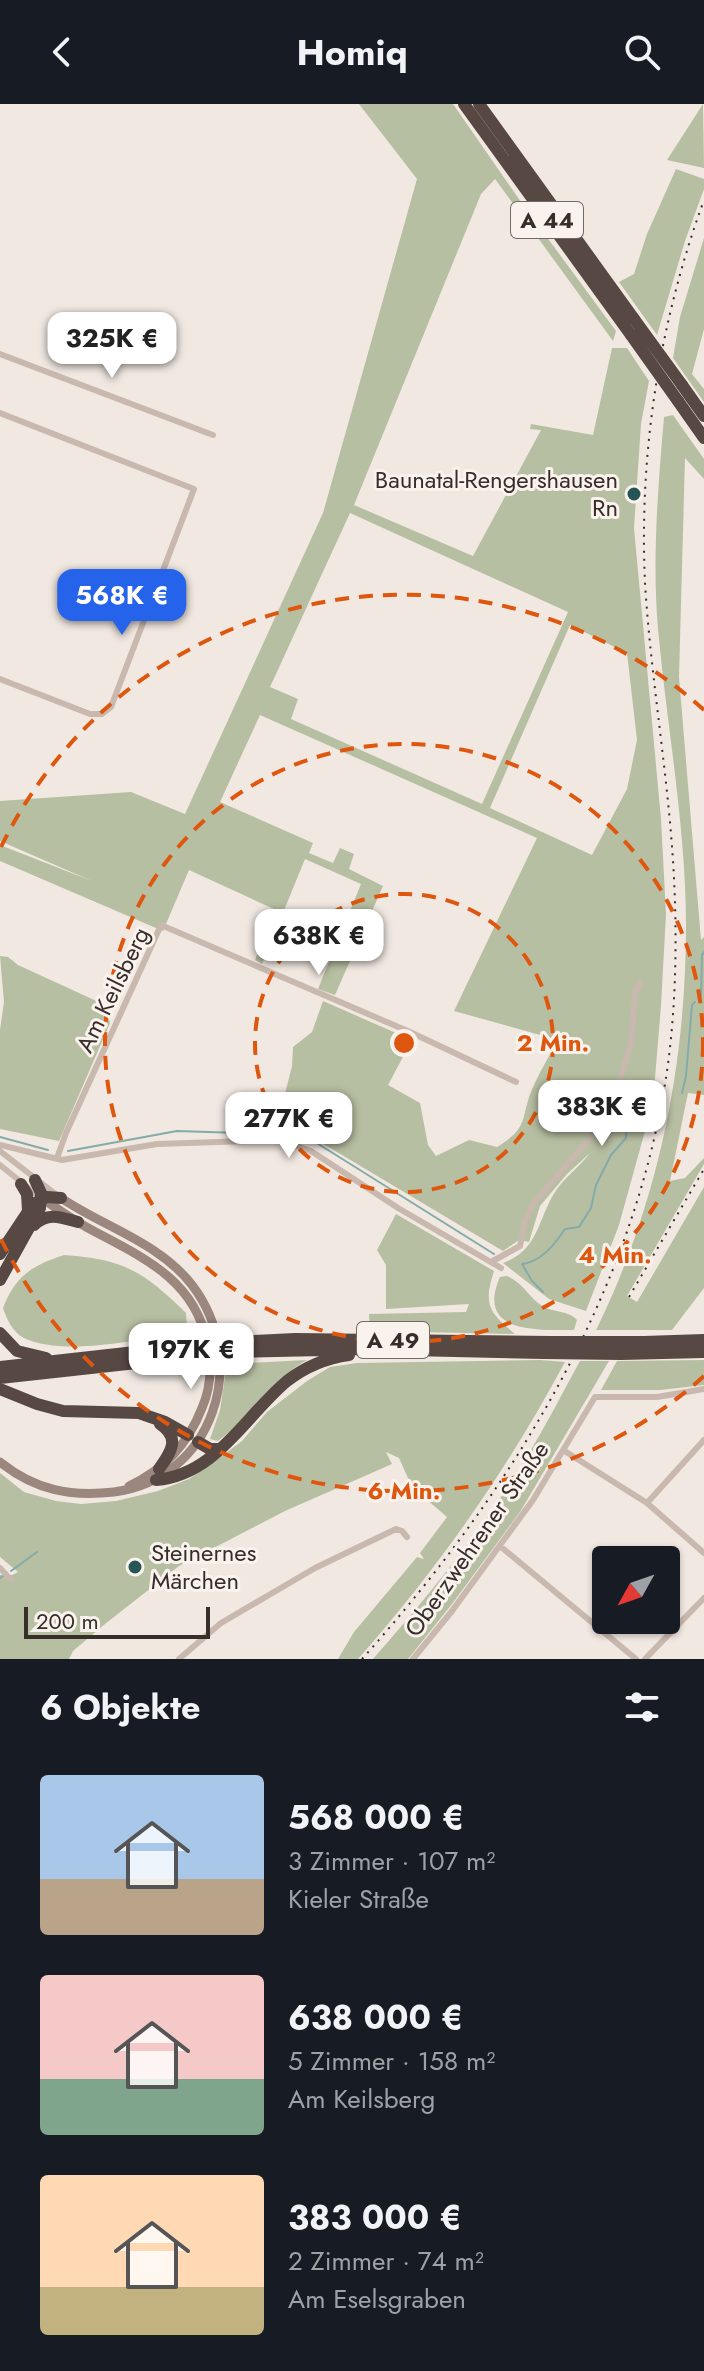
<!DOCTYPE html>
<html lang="de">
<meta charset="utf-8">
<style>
body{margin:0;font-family:Jost,sans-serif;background:#242831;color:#f1f3f6;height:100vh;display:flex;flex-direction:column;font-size:30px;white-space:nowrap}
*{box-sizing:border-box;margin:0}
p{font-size:26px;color:#9ea1a6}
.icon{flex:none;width:44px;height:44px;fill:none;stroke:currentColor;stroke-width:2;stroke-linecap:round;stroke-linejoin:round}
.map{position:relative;height:1555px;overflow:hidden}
.side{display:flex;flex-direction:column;background:#171b24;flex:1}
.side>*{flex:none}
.needle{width:52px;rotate:230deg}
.controls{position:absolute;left:592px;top:1442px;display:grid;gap:16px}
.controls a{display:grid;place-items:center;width:88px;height:88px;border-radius:8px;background:#171b24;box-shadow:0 2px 6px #0004;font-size:40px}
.scale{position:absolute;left:24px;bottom:20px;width:186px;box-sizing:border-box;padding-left:8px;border:4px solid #372e2b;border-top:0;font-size:22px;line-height:28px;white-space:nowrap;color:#372e2b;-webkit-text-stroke:6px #f9f2ed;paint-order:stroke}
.price{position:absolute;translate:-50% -68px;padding:0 18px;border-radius:16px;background:#fff;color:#222;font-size:26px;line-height:52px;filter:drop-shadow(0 2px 4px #0008)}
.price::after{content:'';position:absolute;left:50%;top:48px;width:24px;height:18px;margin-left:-12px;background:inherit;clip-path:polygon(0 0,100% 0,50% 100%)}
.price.current{background:#2563eb;color:#fff}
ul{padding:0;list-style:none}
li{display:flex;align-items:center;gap:24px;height:200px;padding:0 40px}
li span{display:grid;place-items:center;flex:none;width:224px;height:160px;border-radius:8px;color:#555}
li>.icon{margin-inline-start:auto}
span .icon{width:96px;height:96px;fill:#fffc;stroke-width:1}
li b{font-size:34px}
h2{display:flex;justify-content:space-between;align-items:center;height:96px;padding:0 40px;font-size:34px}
header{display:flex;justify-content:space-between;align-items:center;height:104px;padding:0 40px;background:#171b24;font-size:36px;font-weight:700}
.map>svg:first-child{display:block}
.green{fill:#b7bfa2;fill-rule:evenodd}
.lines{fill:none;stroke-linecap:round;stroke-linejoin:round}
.stream{stroke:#83abaa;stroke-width:2}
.minor{stroke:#c8b8ae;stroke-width:6}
.secondary{stroke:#9c877f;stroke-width:9}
.motorway{stroke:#574844;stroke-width:12}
.rail{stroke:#372e2b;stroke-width:2;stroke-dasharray:2 6;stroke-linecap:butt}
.motorway-bridge{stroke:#574844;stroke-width:12}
.ring{fill:none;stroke:#df570e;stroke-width:4;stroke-dasharray:14 10}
.poi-dot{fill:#255554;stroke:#f9f2ed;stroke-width:3}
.labels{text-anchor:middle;stroke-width:6;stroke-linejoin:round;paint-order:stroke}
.shield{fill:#f9f2ed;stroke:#716965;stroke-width:2}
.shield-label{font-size:22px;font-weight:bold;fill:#372e2b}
.poi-label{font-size:24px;fill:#372e2b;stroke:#f9f2ed;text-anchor:end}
.street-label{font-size:24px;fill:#372e2b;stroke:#f9f2ed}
.centre{fill:#df570e;stroke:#f9f2ed;stroke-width:4}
.ring-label{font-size:24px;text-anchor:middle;font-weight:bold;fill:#df570e;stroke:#f9f2ed;stroke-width:6;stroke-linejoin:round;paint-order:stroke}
</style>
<header><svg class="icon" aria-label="back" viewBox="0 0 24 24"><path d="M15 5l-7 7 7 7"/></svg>Homiq<svg class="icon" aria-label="search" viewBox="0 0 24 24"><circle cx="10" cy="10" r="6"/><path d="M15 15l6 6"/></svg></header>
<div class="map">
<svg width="704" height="1555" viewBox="0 0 704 1555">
<rect width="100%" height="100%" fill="#f1e8e1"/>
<path class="green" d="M359 0H453L521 98 616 227 613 237 495 75 481 90 354 401 473 452 541 326 530 325 531 320 593 331 612 244H627L649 277 641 320 634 424 661 715 666 810 661 902 653 998 619 1121 586 1207 549 1195 503 1159C542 1145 537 1110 560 1081 569 1070 582 1060 590 1049L567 1070 540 1102 529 1138 519 1136 503 1147 305 1029 276 1025 292 962 293 943 312 928 323 897 412 936 388 981 420 999 428 1041 436 1052 469 1036 497 1043C532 1022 519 1012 534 981 541 965 550 951 558 936L454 907 537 734 260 611 220 698 313 739 309 749 333 759 340 744 354 750 349 765 383 782 335 891 318 885 361 780 305 755 262 860 255 856 276 806 189 766 163 827 0 757V741L92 777 0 737V697L131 688 185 710 323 409 417 75ZM350 409 568 508 482 700 291 615 298 595 270 583ZM570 521 627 549 637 636 627 685 592 751 490 704Z
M703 0 704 64 667 56Z
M676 65 704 75V85L685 137 657 231 619 178 634 170 647 130Z
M704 134V225L692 270 704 285V298L673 254 680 213Z
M673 311 704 355V375L685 354 679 573 701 836 704 833V991L688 989 670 1077 685 1074 704 1054V1060L627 1192 637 1198 704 1083V1184L672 1226H596C658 1100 686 962 686 822 686 724 667 623 658 525 652 456 658 383 664 313Z
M0 852 8 853 18 861 103 900 110 919 59 1037 0 1025V926L4 898Z
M396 1110 494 1167C483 1201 489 1208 515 1230L370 1227 369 1210 466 1208 469 1200 386 1205V1161L377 1146Z
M64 1151C124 1155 144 1168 186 1209L187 1222 180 1230C137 1235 64 1253 24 1234 12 1228 7 1215 3 1204 15 1172 33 1161 64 1151Z
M507 1172C522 1178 529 1193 542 1202 554 1209 568 1206 577 1216L574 1226C538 1226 475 1230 500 1173Z
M307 1256C269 1277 252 1312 218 1337L210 1335 220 1306 227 1260Z
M540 1256 565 1258C508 1364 441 1461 358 1555H338L354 1528 417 1453 424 1455 420 1449 447 1413 412 1383 399 1354 386 1348 392 1360 285 1407 179 1462 105 1520 73 1547 69 1555H0V1471H12L18 1468 0 1453V1369L24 1388 56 1397 81 1400 116 1397 158 1387 189 1375 226 1349 242 1337 267 1308 307 1277 330 1263 357 1259Z
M704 1256V1281L661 1286H601L617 1257Z
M580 1257H609L520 1408 452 1500 408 1555H373C429 1491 484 1424 528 1351 546 1321 563 1288 580 1257Z"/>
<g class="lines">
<path class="stream" d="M701 893 702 851 704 848
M682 989 686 972 692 901 695 898
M0 1033 48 1046
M68 1047 177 1027 304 1031 494 1150
M543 1188 532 1177 522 1160C541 1158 555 1140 565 1125L579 1123 591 1104 596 1081 611 1051 626 1034C625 1018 638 998 652 991
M11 1467 37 1448
M0 1474 3 1472"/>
<path class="minor" d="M0 250 213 331
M0 309 194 385 111 603 102 610H90L0 575
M0 1041 62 1056 157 1040 279 1036 311 1047 398 1104 501 1164
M0 1047 58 1092
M57 1054 66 1029 161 821 410 928 516 978
M0 1061 41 1094
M491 1158 520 1142 525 1118 533 1100 610 1011 631 939 635 889 640 878
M563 1346 647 1399 704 1449
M647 1399 704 1336
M500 1442 636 1555
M604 1455 606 1457
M0 1464 11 1476
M666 1516 675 1525
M179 1555 221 1519 315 1464 396 1425 402 1427 407 1433
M413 1555 452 1507 533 1396 595 1293H657L704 1285
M645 1555 704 1494"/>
<path class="secondary" d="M42 1094C57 1105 72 1115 88 1124 140 1152 194 1174 207 1238 212 1260 211 1283 202 1304 188 1340 164 1366 129 1382
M0 1358C35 1386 70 1393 114 1388 213 1375 251 1258 192 1181 160 1139 104 1123 61 1094"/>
<path class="motorway" d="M464 0 631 231
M479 0 634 215
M682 281 704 312
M678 297 704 334
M21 1080 27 1090 28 1107
M34 1121C48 1108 60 1113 78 1118
M0 1150 33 1100 47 1093 61 1094
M0 1176 40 1104 41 1089 35 1076
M0 1229 17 1247 46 1254
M236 1238 295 1235 551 1238
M644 1238 704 1236
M237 1248 366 1245 544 1249
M621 1250 704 1248
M0 1263 189 1242
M0 1274 191 1253
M0 1285 37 1300 63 1307 139 1309 165 1318 188 1331
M198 1338 210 1345H220
M159 1365C171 1348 181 1334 160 1320
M156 1376C216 1371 245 1312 287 1277 305 1263 327 1254 349 1251"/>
<path class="rail" d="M629 1193 704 1065
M362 1555C511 1389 637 1185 668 960 676 899 677 836 674 774 669 675 651 577 645 479 639 349 659 219 704 96"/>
<path class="motorway-bridge" d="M634 215 682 281
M631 231 678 297
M551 1238H644
M189 1242 236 1238
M544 1249 621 1250
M191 1253 237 1248"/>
</g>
<g class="ring">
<circle cx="404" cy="939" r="149"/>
<circle cx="404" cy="939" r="299"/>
<path d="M704 1272A448 448 0 0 1 1 1135M1 743A448 448 0 0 1 704 606"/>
</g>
<g class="poi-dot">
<circle cx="634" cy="390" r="8"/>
<circle cx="135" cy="1463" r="8"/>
</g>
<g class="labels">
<g class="shield">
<rect x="511" y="98" width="72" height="36" rx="6"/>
<rect x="357" y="1218" width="72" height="36" rx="6"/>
</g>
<g class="shield-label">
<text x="547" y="124">A 44</text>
<text x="393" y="1244">A 49</text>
</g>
<g class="poi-label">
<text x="618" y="384">Baunatal-Rengershausen<tspan x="618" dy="28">Rn</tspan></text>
<text x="151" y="1457" text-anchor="start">Steinernes<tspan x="151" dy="28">Märchen</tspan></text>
</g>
<g class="street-label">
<text transform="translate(113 886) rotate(-64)" y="8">Am Keilsberg</text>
<text transform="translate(477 1435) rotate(-55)" y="8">Oberzwehrener Straße</text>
</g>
</g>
<circle cx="404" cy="939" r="12" class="centre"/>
<g class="ring-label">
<text x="553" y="947">2 Min.</text>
<text x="615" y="1159">4 Min.</text>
<text x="404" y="1395">6 Min.</text>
</g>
</svg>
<div class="controls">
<a><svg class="needle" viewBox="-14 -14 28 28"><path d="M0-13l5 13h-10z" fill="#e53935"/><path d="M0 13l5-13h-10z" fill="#9ea1a6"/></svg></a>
</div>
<div class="scale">200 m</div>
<b class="price" style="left:112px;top:276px">325K €</b>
<b class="price current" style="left:122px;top:533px">568K €</b>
<b class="price" style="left:319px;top:873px">638K €</b>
<b class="price" style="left:602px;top:1044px">383K €</b>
<b class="price" style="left:289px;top:1056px">277K €</b>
<b class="price" style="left:191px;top:1287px">197K €</b>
</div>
<section class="side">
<h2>6 Objekte<svg class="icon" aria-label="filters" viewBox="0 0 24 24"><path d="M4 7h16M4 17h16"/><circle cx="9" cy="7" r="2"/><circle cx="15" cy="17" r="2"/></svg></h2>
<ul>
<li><span style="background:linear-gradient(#a9c7e8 65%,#b9a48a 0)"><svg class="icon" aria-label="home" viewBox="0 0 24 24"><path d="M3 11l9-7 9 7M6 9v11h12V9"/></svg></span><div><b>568 000 €</b><p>3 Zimmer · 107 m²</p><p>Kieler Straße</p></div></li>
<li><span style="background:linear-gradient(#f6c9c9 65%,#7fa58c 0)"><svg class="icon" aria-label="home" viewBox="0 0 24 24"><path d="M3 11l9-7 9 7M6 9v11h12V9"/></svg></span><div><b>638 000 €</b><p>5 Zimmer · 158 m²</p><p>Am Keilsberg</p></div></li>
<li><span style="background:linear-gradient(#ffd9b3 70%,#c2b280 0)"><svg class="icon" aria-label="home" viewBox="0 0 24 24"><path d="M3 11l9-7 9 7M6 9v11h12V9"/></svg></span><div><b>383 000 €</b><p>2 Zimmer · 74 m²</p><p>Am Eselsgraben</p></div></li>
</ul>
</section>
